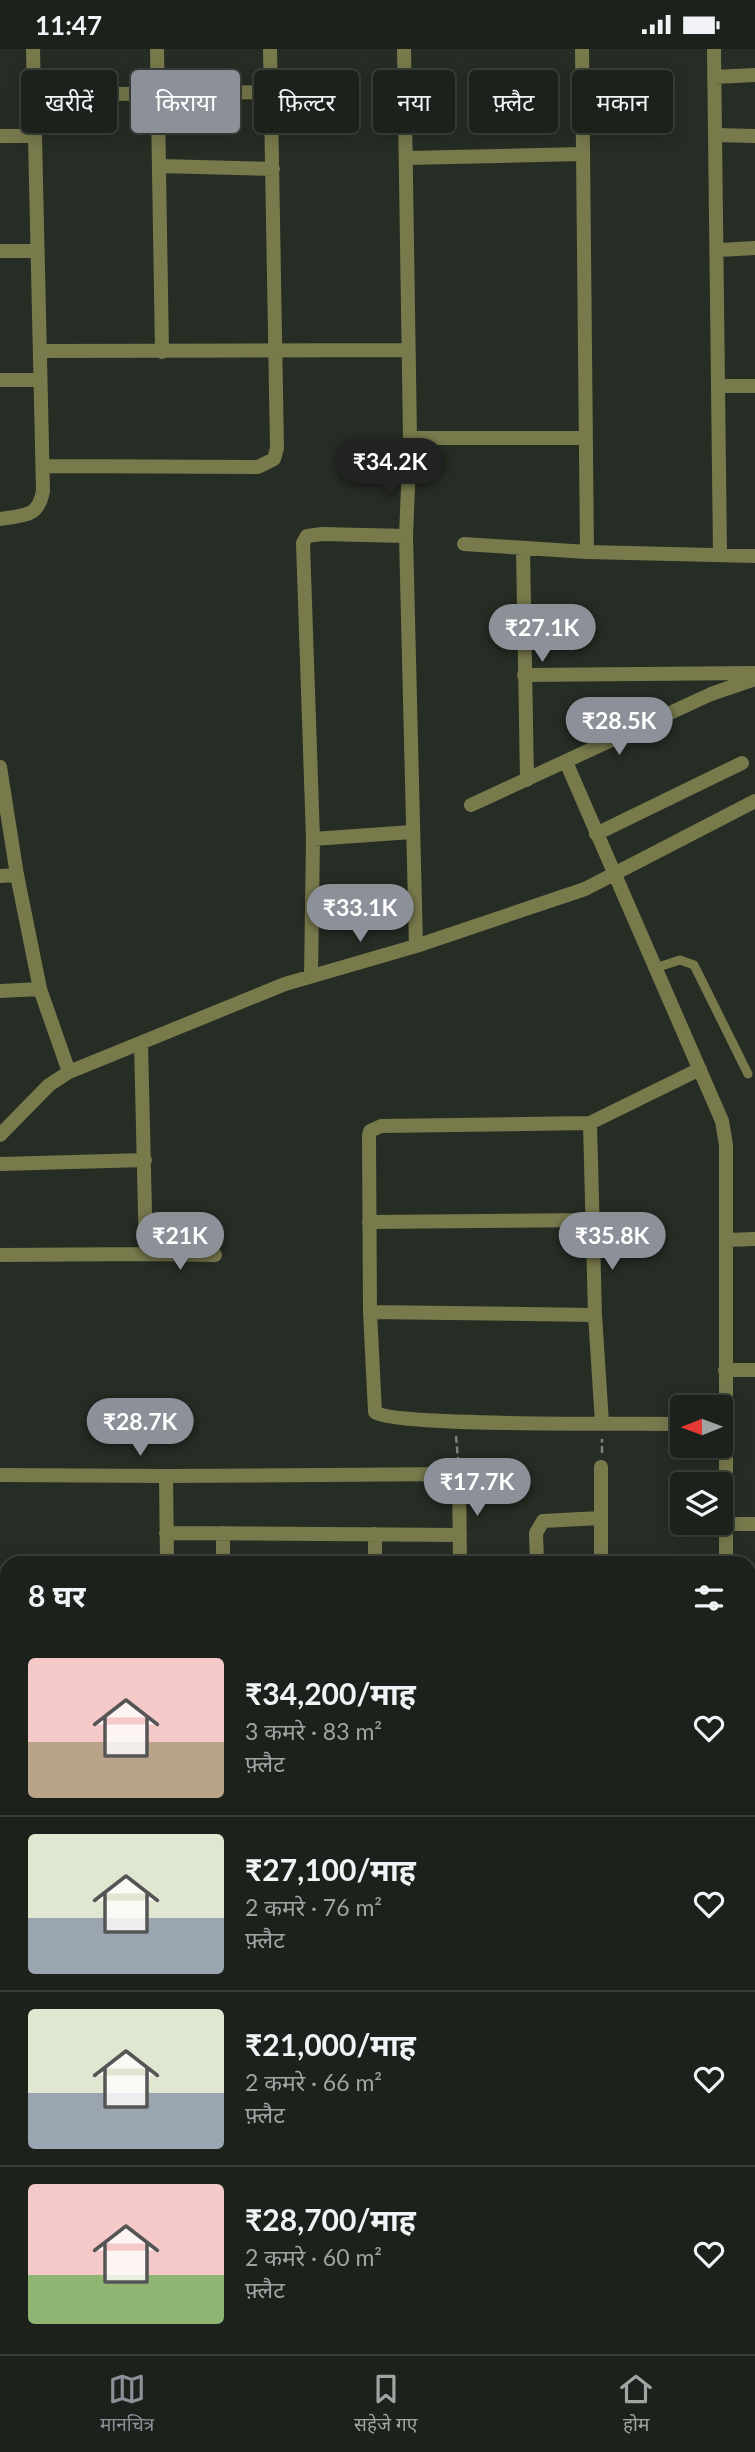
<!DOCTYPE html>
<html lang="hi">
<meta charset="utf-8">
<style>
body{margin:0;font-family:Lato,"Noto Sans Devanagari",sans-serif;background:#252a24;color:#f1f3f6;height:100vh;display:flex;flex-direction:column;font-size:26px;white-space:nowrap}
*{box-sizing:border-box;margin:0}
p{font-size:23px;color:#a0a4a3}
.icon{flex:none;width:38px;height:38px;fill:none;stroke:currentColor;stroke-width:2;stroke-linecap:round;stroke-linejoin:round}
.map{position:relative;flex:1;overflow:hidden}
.side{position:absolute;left:0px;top:1507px;width:756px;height:800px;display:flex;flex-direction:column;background:#1c221b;border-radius:21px 21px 0 0;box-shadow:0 4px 18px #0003,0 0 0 2px #3a3f3a}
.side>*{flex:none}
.hud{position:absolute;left:21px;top:21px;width:714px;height:63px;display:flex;gap:14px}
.needle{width:46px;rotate:269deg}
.buttons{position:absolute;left:670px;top:1346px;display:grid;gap:14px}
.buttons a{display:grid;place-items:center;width:63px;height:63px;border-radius:7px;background:#1c221b;box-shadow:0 4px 18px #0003,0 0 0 2px #3a3f3a;font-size:35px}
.price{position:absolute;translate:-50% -60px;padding:0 16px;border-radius:24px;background:#8c9099;color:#fff;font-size:23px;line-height:46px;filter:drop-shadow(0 2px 4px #0008)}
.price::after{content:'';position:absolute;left:50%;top:42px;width:21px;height:16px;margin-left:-10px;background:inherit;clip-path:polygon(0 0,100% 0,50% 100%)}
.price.on{background:#222;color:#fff}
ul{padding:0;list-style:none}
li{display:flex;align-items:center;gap:21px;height:175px;padding:0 28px}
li+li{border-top:2px solid #3a3f3a}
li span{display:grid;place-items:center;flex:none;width:196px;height:140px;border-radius:7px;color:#555}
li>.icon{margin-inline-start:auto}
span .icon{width:84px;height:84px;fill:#fffc;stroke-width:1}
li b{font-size:30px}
h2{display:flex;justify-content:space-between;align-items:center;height:84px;padding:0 28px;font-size:30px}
.tag{padding:0 24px;border-radius:7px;background:#1c221b;box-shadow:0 4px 18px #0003,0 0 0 2px #3a3f3a;font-size:24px;line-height:63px}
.tag.on{background:#8c9099;color:#fff}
.status{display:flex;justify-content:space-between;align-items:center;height:49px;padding:0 35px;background:#1c221b;direction:ltr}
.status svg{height:19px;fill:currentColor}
.tabs{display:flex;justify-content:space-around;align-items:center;height:98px;border-top:2px solid #3a3f3a;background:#1c221b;font-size:19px;color:#a0a4a3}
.tabs a{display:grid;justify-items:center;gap:4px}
.tabs .on{color:#8c9099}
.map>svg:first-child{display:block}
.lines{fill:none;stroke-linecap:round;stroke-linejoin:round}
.path{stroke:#7d837b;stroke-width:2.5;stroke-dasharray:7 3.5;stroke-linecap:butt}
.service{stroke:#797a4c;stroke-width:9}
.minor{stroke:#797a4c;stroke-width:14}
.secondary{stroke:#a6a75b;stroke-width:14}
.trunk{stroke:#d8da6a;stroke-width:19}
</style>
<div class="status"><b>11:47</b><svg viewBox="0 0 49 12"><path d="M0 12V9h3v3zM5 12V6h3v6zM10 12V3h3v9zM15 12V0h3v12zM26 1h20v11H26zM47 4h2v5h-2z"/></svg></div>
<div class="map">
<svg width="755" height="2305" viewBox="0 0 755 2305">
<rect width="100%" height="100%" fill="#262d24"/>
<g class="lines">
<path class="path" d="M456 1387 458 1411
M602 1404V1390"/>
<path class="service" d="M655 919 680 911 694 916 748 1025
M749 2055 755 2062
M531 2305 550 2300 563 2305"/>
<path class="minor" d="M157 0 162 303
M404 0 410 389 406 487 416 897
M582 0 587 503
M714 0 720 505
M714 28 755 26
M33 46 270 43
M715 86 755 87
M0 87H34
M406 109 582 105
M159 117 273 120
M719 201 755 199
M0 202H37
M40 302 408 301
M0 331H40
M720 337H755
M410 389H586
M43 417 258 418 274 410 277 399 270 0
M0 470C24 466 38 469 43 442L33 0
M464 495 587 503 755 507
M523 500 527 731
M524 626 755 624
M566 713 722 1072 726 1096V1514
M0 718 17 826 40 940 69 1023
M471 756 711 645 755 630
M596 785 742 714
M313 790 412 783
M0 827 17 826
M311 927 313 790 303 494 307 487 322 485 406 487
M0 942 40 940
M590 1074 595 1266 602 1374
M0 1086 49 1036 69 1023 285 935 416 897 585 840 755 752
M0 1115 145 1111
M369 1173 595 1171
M727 1191 755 1190
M146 1205 215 1206
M0 1206 146 1205 141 995
M370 1263 595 1266
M725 1321H755
M682 1375C642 1374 393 1378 375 1363L370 1263 369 1087 370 1082 381 1077 590 1074 700 1020
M0 1426 166 1427 167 1514
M166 1427 459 1425 460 1514
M726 1475H755
M166 1484 460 1486
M223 1484V1514
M375 1485V1514
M537 1514 536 1484 543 1472 600 1469
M601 1514V1418
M749 1752 755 1747
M6 1935 7 1945
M0 1982H7
M0 2088H7
M0 2252H7
M586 2300 588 2305
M299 2305V2300"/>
<path class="secondary" d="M749 2198 755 2193
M620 2305 627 2300"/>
<path class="trunk" d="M749 2237 755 2232
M749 2286 755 2281
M667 2305 673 2300
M726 2305 733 2300"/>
</g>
</svg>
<div class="buttons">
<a><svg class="needle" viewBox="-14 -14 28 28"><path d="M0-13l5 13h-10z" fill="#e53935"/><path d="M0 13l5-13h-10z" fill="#a0a4a3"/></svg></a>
<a><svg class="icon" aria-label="layers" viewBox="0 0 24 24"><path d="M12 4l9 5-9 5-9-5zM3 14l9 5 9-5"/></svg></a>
</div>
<b class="price on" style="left:390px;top:449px">₹34.2K</b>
<b class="price" style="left:542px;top:615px">₹27.1K</b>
<b class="price" style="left:619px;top:708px">₹28.5K</b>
<b class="price" style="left:360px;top:895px">₹33.1K</b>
<b class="price" style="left:180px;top:1223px">₹21K</b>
<b class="price" style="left:612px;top:1223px">₹35.8K</b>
<b class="price" style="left:140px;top:1409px">₹28.7K</b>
<b class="price" style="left:477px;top:1469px">₹17.7K</b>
<div class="hud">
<a class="tag">खरीदें</a>
<a class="tag on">किराया</a>
<a class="tag">फ़िल्टर</a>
<a class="tag">नया</a>
<a class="tag">फ़्लैट</a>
<a class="tag">मकान</a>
</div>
<section class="side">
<h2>8 घर<svg class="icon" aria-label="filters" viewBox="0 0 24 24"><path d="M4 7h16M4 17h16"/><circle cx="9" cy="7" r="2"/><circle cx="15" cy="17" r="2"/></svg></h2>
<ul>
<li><span style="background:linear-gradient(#f6c9c9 60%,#b9a48a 0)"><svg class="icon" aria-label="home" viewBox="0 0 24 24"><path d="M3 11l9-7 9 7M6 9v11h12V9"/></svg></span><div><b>₹34,200/माह</b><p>3 कमरे · 83 m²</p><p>फ़्लैट</p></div><svg class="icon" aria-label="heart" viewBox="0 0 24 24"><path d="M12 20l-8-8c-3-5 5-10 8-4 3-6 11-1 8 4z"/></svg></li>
<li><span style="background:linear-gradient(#dfe7d0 60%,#9aa5b1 0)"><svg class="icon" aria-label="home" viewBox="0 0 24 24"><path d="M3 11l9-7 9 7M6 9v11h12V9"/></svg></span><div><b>₹27,100/माह</b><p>2 कमरे · 76 m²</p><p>फ़्लैट</p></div><svg class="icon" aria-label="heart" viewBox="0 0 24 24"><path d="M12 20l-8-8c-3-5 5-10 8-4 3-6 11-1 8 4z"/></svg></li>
<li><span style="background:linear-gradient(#dfe7d0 60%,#9aa5b1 0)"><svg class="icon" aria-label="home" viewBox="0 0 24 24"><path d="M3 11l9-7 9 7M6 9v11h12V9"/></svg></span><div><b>₹21,000/माह</b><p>2 कमरे · 66 m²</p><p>फ़्लैट</p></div><svg class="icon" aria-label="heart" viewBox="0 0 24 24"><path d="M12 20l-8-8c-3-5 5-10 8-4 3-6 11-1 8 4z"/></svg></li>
<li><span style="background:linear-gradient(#f6c9c9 65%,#8fb573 0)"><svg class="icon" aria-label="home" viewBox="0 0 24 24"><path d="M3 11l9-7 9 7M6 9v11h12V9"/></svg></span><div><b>₹28,700/माह</b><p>2 कमरे · 60 m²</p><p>फ़्लैट</p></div><svg class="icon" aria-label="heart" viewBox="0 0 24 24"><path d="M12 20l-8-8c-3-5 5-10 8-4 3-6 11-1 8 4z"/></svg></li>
</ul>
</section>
</div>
<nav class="tabs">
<a class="on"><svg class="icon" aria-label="map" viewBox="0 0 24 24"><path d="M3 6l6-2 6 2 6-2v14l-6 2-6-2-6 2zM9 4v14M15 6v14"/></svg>मानचित्र</a>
<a><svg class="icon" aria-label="saved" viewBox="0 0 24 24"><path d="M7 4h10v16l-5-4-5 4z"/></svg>सहेजे गए</a>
<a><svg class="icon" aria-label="home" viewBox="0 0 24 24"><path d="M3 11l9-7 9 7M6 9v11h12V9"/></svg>होम</a>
</nav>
